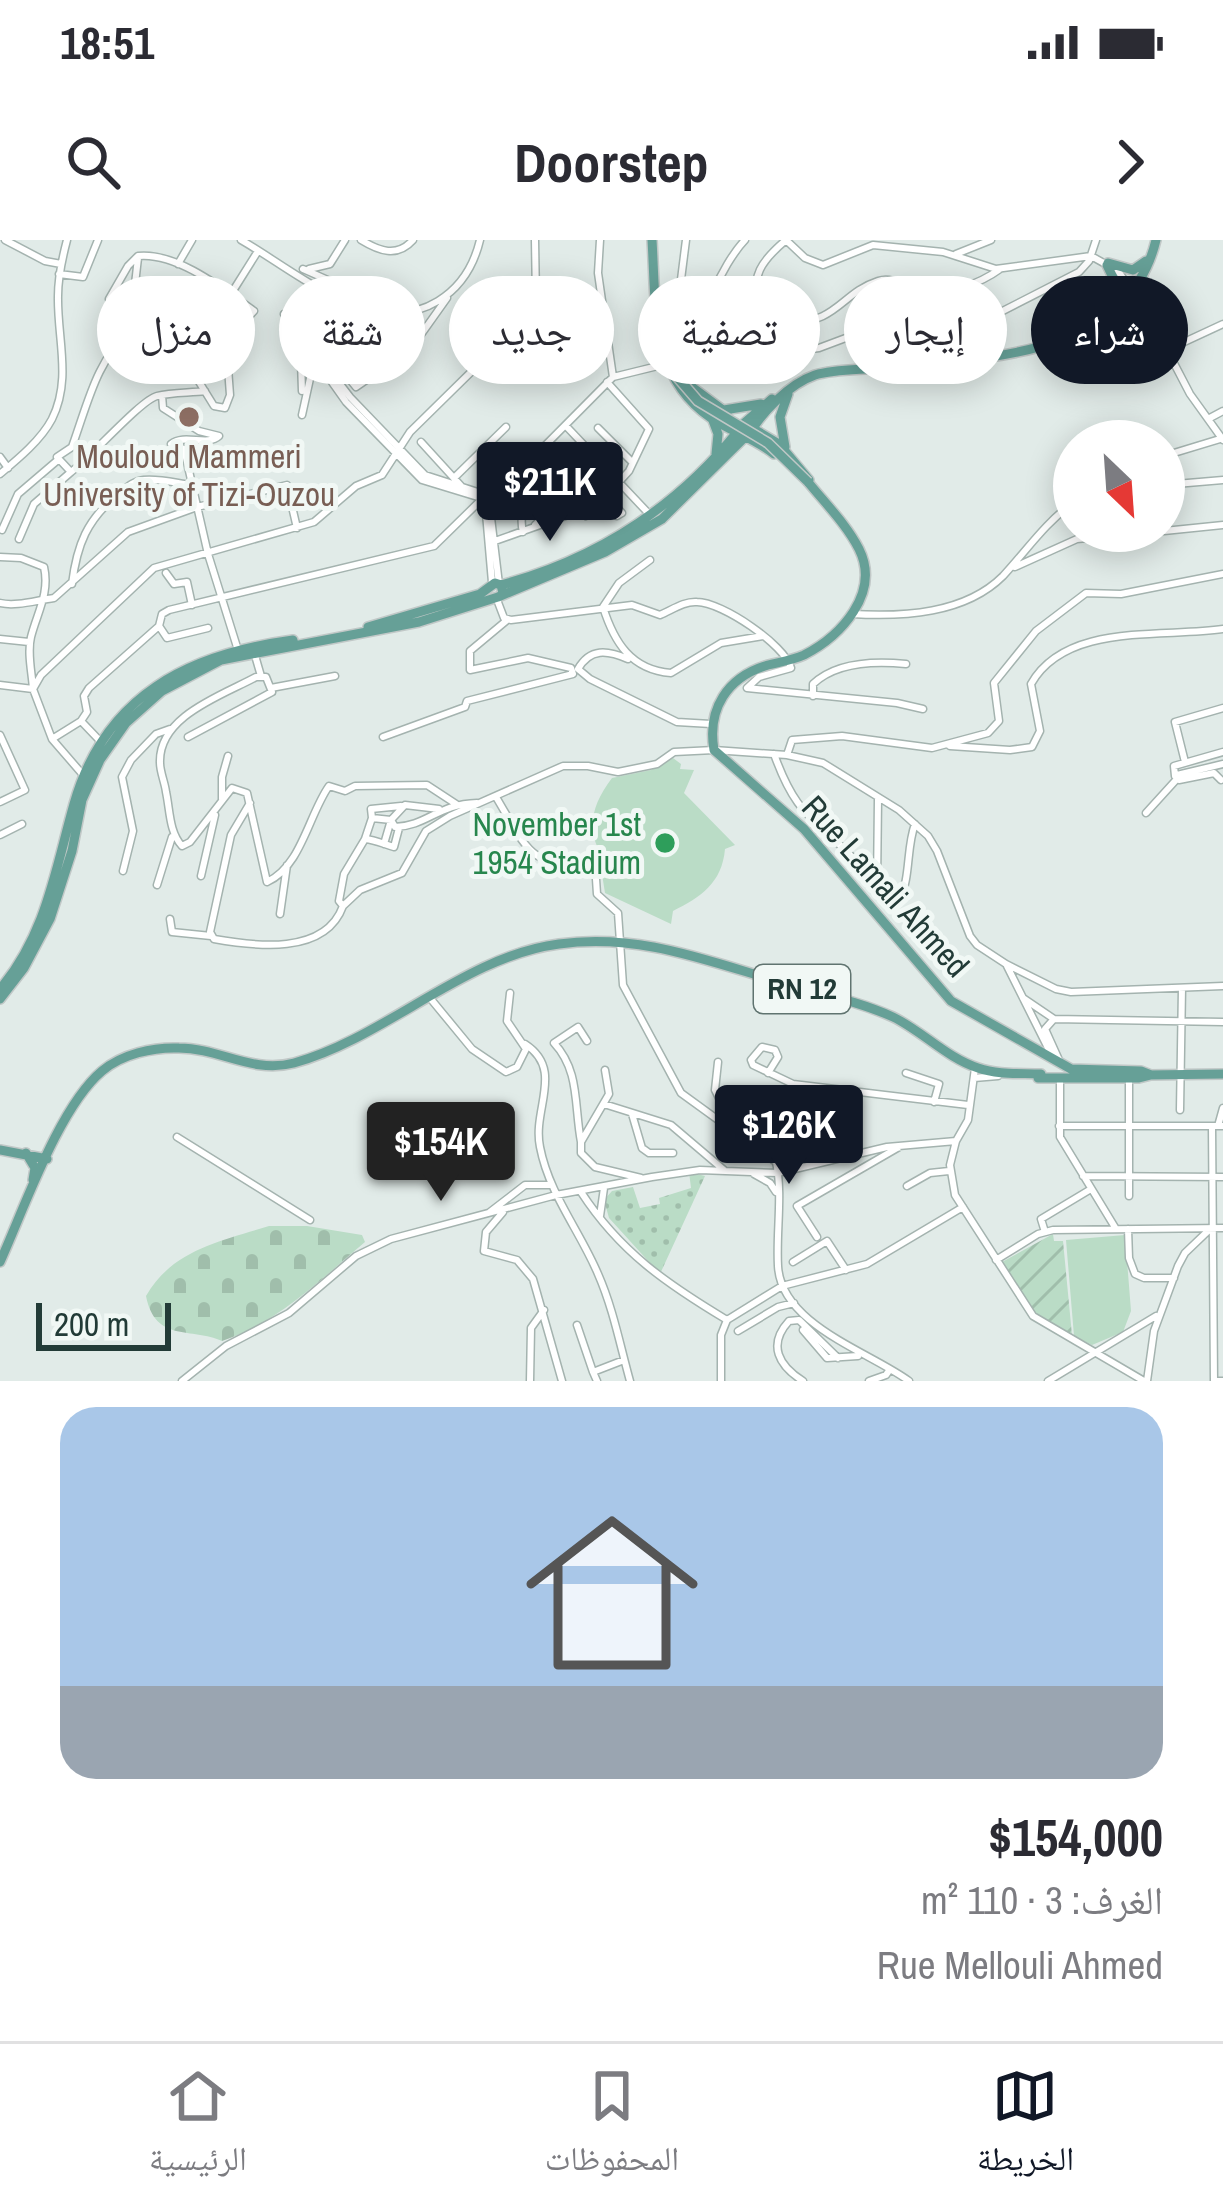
<!DOCTYPE html>
<html lang="ar">
<meta charset="utf-8">
<style>
body{margin:0;font-family:"Archivo Narrow","Noto Naskh Arabic",sans-serif;background:#f2f2f3;color:#2b2b33;direction:rtl;height:100vh;display:flex;flex-direction:column;font-size:45px;white-space:nowrap}
*{box-sizing:border-box;margin:0}
p{font-size:39px;color:#7c7c81}
.icon{flex:none;width:66px;height:66px;fill:none;stroke:currentColor;stroke-width:2;stroke-linecap:round;stroke-linejoin:round}
.map{position:relative;height:1141px;overflow:hidden;direction:ltr}
.details{display:flex;flex-direction:column;background:#fff;flex:1}
.details>*{flex:none}
.top-card{position:absolute;left:36px;top:36px;width:1152px;height:108px;direction:rtl;display:flex;gap:24px}
.needle{width:78px;rotate:155deg}
.tools{position:absolute;left:1053px;top:180px;display:grid;gap:24px}
.tools a{display:grid;place-items:center;width:132px;height:132px;border-radius:50%;background:#fff;box-shadow:0 6px 30px #0003;font-size:60px}
.scale{position:absolute;left:36px;bottom:30px;width:135px;box-sizing:border-box;padding-left:12px;border:6px solid #223b37;border-top:0;font-size:33px;line-height:42px;white-space:nowrap;color:#223b37;-webkit-text-stroke:9px #f1f8f5;paint-order:stroke}
.price{position:absolute;translate:-50% -102px;padding:0 27px;border-radius:12px;background:#111827;color:#fff;font-size:39px;line-height:78px;filter:drop-shadow(0 3px 6px #0008)}
.price::after{content:'';position:absolute;left:50%;top:72px;width:36px;height:27px;margin-left:-18px;background:inherit;clip-path:polygon(0 0,100% 0,50% 100%)}
.price.selected{background:#222;color:#fff}
ul{padding:0;list-style:none}
li{display:grid;align-content:center;gap:24px;height:636px;padding:0 60px}
li span{display:grid;place-items:center;height:372px;border-radius:36px;color:#555}
li>.icon{margin-inline-start:auto}
span .icon{width:216px;height:216px;fill:#fffc;stroke-width:1}
li b{font-size:51px}
.chip{padding:0 42px;border-radius:54px;background:#fff;box-shadow:0 6px 30px #0003;font-size:42px;line-height:108px}
.chip.selected{background:#111827;color:#fff}
.status{display:flex;justify-content:space-between;align-items:center;height:84px;padding:0 60px;background:#fff;direction:ltr}
.status svg{height:33px;fill:currentColor}
header{display:flex;justify-content:space-between;align-items:center;height:156px;padding:0 60px;background:#fff;font-size:54px;font-weight:800}
.menu{display:flex;justify-content:space-around;align-items:center;height:168px;border-top:3px solid #e1e1e2;background:#fff;font-size:33px;color:#7c7c81}
.menu a{display:grid;justify-items:center;gap:6px}
.menu .selected{color:#111827}
.map>svg:first-child{display:block}
.grass{fill:url(#grass-dots)}
.cemetery{fill:url(#cemetery-stones)}
.garden{fill:url(#garden-furrows)}
.pitch{fill:#badcc6}
.lines{fill:none;stroke-linecap:round;stroke-linejoin:round}
.minor-casing{stroke:#a4b3af;stroke-width:9}
.major-casing{stroke:#c1c8c7;stroke-width:12}
.minor{stroke:#fff;stroke-width:6}
.major{stroke:#66a097;stroke-width:9}
.major-bridge-casing{stroke:#c1c8c7;stroke-width:12;stroke-linecap:butt}
.major-bridge{stroke:#66a097;stroke-width:9}
.education-dot{fill:#8d6e63;stroke:#f1f8f5;stroke-width:4.5}
.leisure-dot{fill:#2e9e5b;stroke:#f1f8f5;stroke-width:4.5}
.labels{text-anchor:middle;stroke-width:10;stroke-linejoin:round;paint-order:stroke}
.shield{fill:#f1f8f5;stroke:#607470;stroke-width:3}
.shield-label{font-size:30px;font-weight:bold;fill:#223b37}
.education-label{font-size:33px;fill:#785e54;stroke:#f1f8f5}
.leisure-label{font-size:33px;fill:#27864d;stroke:#f1f8f5;text-anchor:end}
.street-label{font-size:33px;fill:#223b37;stroke:#f1f8f5}
</style>
<div class="status"><b>18:51</b><svg viewBox="0 0 49 12"><path d="M0 12V9h3v3zM5 12V6h3v6zM10 12V3h3v9zM15 12V0h3v12zM26 1h20v11H26zM47 4h2v5h-2z"/></svg></div>
<header><svg class="icon" aria-label="forward" viewBox="0 0 24 24"><path d="M9 5l7 7-7 7"/></svg>Doorstep<svg class="icon" aria-label="search" viewBox="0 0 24 24"><circle cx="10" cy="10" r="6"/><path d="M15 15l6 6"/></svg></header>
<div class="map">
<svg width="1223" height="1141" viewBox="0 0 1223 1141">
<defs>
<pattern id="grass-dots" width="8" height="8" patternUnits="userSpaceOnUse" patternTransform="scale(3)"><rect width="8" height="8" fill="#badcc6"/><path d="M2 2h.1M6 6h.1" fill="none" stroke="#a0beab" stroke-width="1.8" stroke-linecap="round"/></pattern>
<pattern id="cemetery-stones" width="16" height="16" patternUnits="userSpaceOnUse" patternTransform="scale(3)"><rect width="16" height="16" fill="#badcc6"/><path d="M2 7V4a2 2 0 0 1 4 0v3zM10 15v-3a2 2 0 0 1 4 0v3z" fill="#a0beab"/></pattern>
<pattern id="garden-furrows" width="10" height="10" patternUnits="userSpaceOnUse" patternTransform="scale(3)"><rect width="10" height="10" fill="#badcc6"/><path d="M-1 1l2-2M0 10L10 0M9 11l2-2" fill="none" stroke="#a0beab"/></pattern>
</defs>
<rect width="100%" height="100%" fill="#e1ebe8"/>
<path class="grass" d="M689 932 705 936 660 1034 609 978 604 960 612 951 633 947 640 968 660 964 659 958 691 948Z"/>
<path class="cemetery" d="M269 986H307L362 995 365 1002C321 1039 278 1083 222 1101 192 1087 155 1103 146 1056 173 1009 222 1001 269 986Z"/>
<path class="garden" d="M1053 994 1054 1001H1063L1072 1095 1035 1073 1002 1022Z"/>
<path class="pitch" d="M673 518 681 524 680 529 694 530 684 553 735 605 725 609C722 643 701 657 673 671L671 684 605 653 602 634 608 623C584 595 590 567 612 538L651 530Z
M1125 995 1131 1071 1123 1092 1092 1105 1074 1096 1066 1000Z"/>
<g class="lines">
<defs>
<path id="minor" d="M5 0 45 21 61 24
M241 0C297 32 373 101 438 61 461 47 474 25 480 0
M361 0C379 11 397 18 413 0
M600 0 598 33 613 137
M745 0C723 23 690 90 701 120L712 127 748 117 819 108 859 93 991 77 1079 32 1089 21 1096 0
M956 14 991 0
M138 16C177 12 223 49 254 71L226 101 230 155 225 168 214 166 183 116 112 68 109 59 128 26Z
M138 18 135 44 226 101
M178 24 192 0
M303 29 375 61
M309 29 330 24 345 0
M1000 29C981 43 945 57 921 53 905 51 896 35 878 41 841 53 838 83 788 83 773 83 765 80 755 69 753 34 760 22 786 0L805 18 823 25 873 5 943 12 996 29 1091 16 1118 31 1145 69
M59 34 83 37 98 0
M323 51 301 90 312 114 346 162 422 240 481 258
M231 54 258 11
M284 74 302 87
M1152 81 1190 154 1223 200
M133 82C94 130 92 150 72 207L57 217 71 232C92 216 141 160 157 156 172 152 190 153 205 151
M679 104 675 87 686 0
M310 105 350 157 425 235 484 254
M664 109 697 102
M1167 110 1223 84
M352 129 347 136 356 147 410 110 447 58
M607 142 649 189 629 231 619 242
M302 151 301 121 309 105
M162 155 163 168 199 191 219 196C207 207 185 193 171 204L184 209 208 314 237 407
M302 175 311 134 302 116
M1208 179 1223 171
M566 186 650 275
M598 188 632 222
M421 202 462 247
M1164 216 1223 198
M0 217 8 228
M0 234C18 219 41 200 52 179 72 139 57 98 58 56 58 37 62 19 67 0
M455 237 506 187
M1164 245 1223 240
M490 256 507 244 613 137 666 124
M489 261 499 344
M485 262 492 342
M2 290 18 254 59 219
M1164 291 1223 285
M523 292C515 259 542 247 564 226L573 225 581 234V242L535 285
M19 299 34 264 71 232
M495 301 571 274 602 251 622 273 617 276 603 263 586 276 579 269
M0 317 21 318 44 327C50 353 37 373 31 397 27 413 32 433 33 449L0 445
M650 320 619 343 603 367C614 402 631 430 671 433L721 403 763 396
M1015 327 1077 299 1161 291
M166 333 174 344 187 342 192 365
M72 344C77 304 87 280 118 254 126 248 133 241 143 240 158 238 176 243 191 245
M496 357 504 378 511 380 632 365 660 375C672 370 684 361 697 362 722 362 785 405 791 428L759 437 747 448 897 463 923 469
M0 363C16 367 37 360 54 358L128 292 197 267 287 245 297 288
M852 374C903 377 965 374 1003 336 1027 310 1045 283 1074 262
M208 388 167 398 159 386 162 374 169 370 434 306 481 260
M0 399 29 402
M254 412 261 436
M628 419C607 410 590 408 578 429L590 439 677 482 711 484
M271 448 335 436
M813 456V444C836 422 876 421 906 424
M81 481 102 503
M0 495 25 550 0 562
M188 497 272 452 266 437H256C223 455 158 476 160 523 160 532 165 543 166 552 170 570 169 592 182 606L190 602 232 548 247 553 267 642C301 627 309 574 329 546L345 551 355 546 427 545 456 564
M383 497 465 467 467 461 573 434 571 428 528 418 470 430V411L506 381
M52 499 81 481 87 472 84 456 89 448 159 386
M950 506 1010 510 1032 507 1040 491 1031 444C1066 382 1163 398 1223 389
M774 514C796 575 811 575 853 618 866 631 876 647 890 660H899C911 639 906 608 915 584
M787 515 792 500 842 496 932 508 988 493 999 481 994 443 1036 391 1086 353 1121 354 1223 334
M1185 522 1175 482 1223 468
M1177 535 1223 524
M84 536 52 499 33 449 41 435 154 328 314 282 356 246 382 235 410 192 529 75 536 59 535 0
M1175 536 1174 526 1223 512
M1179 540 1214 533 1221 540
M496 557C526 607 530 631 595 624L597 654 618 673 623 745 681 853 776 922C783 954 776 992 778 1026 781 1085 870 1112 909 1141
M222 559V537L228 516
M250 563 231 595 210 692 214 699C254 706 325 716 343 666
M439 569 405 565 391 580 395 587C427 586 438 564 477 563
M1146 573 1176 540
M372 578 371 569 401 566
M0 595 22 584
M365 599 344 634 339 661 343 666 360 650 402 633 426 591 450 576 563 526H588L618 532 657 524 674 512 714 510 787 515 823 523 899 570 928 596 937 611 970 696 977 705 1006 724 1053 818
M384 604 391 580 372 578 365 599C376 600 383 604 394 607L399 588
M123 631 133 591 122 537 131 520 156 494 170 489
M201 636 215 575
M157 645 172 597
M877 645 878 559
M280 674 287 625
M170 679 172 692 211 696
M1006 724 1056 749 1071 752 1223 746
M430 758 472 809 506 832 517 827 526 809 507 781 510 753
M1023 758 1054 779
M1054 779 1223 782
M1053 780 1045 789 1059 820
M525 804C565 830 532 869 540 907 549 954 580 991 598 1034 613 1068 620 1105 630 1141
M718 822 715 850 733 886
M975 828 968 880 956 901 950 925 955 955 1033 1076 1144 1141
M605 830 609 854 581 902V913L595 927 641 938
M768 833 778 817 775 810 762 807 751 820 753 825 793 844 968 865
M906 833 939 844 934 862
M974 838 998 836
M1060 839V897L1116 989
M604 864 671 885 724 930
M1180 870 1182 748
M632 874 642 908 649 913H673
M1059 886H1223
M1212 886 1214 1141H1223
M1218 886 1223 868
M177 897 310 980
M581 902C574 865 580 831 554 803L578 787 587 801
M754 934 770 943 776 952
M1083 936 1223 937
M907 946 930 933 949 931
M581 952C620 1012 667 1044 727 1080
M1129 956V838
M490 972 525 945H551
M503 972 486 992 484 1011 517 1020 533 1039 562 1141
M600 976 604 948
M1128 989 1129 1018 1135 1034 1144 1038H1174
M1045 992 1041 979 1091 949
M817 997 797 966 899 907
M996 1020 1038 994 1053 990 1223 988
M793 1022 827 1001 846 1030
M727 1080 782 1046 867 1024 963 967
M577 1085 593 1132
M803 1090 827 1118 858 1116
M738 1091 778 1067 794 1063
M182 1141 226 1106 289 1073 356 1016 391 999 556 955 652 937 700 930 778 933 887 907 956 901
M530 1141 531 1088 544 1070
M597 1141 593 1132 624 1120
M721 1141V1095L727 1080
M803 1141C779 1126 767 1105 789 1081L799 1080 838 1118
M869 1141 886 1135 890 1129
M1048 1141 1156 1076
M1147 1141 1154 1091 1178 1026 1185 1013 1209 990"/>
<path id="major" d="M652 0C656 64 650 137 711 178 732 192 754 198 774 214
M1108 23 1133 30 1146 21
M1107 25 1120 52 1111 68
M1144 40 1143 55 1152 81
M1116 71H1137L1150 83
M688 144 727 173
M724 170 761 164
M712 178 718 194 716 214
M747 185 779 204 809 240
M741 186 772 159
M748 196C761 173 789 144 815 135 835 129 858 130 879 128 978 118 1127 121 1156 0
M785 207 780 177 788 154
M808 242C825 263 847 285 859 309 881 353 841 396 804 415 793 420 780 422 768 425 727 437 707 469 714 510L804 589 951 761 1071 829 1141 831 1151 835
M501 345C597 319 676 268 738 191
M368 387 480 354 495 343 501 345 503 353
M0 749C46 695 55 631 74 564 105 455 189 414 293 400
M0 759 24 728 50 679 72 611 82 560 100 520 126 483 162 451 221 420 419 382 498 357 605 312 662 279 745 197
M1148 835 1223 834
M1038 838H1139L1151 835
M0 910 47 919
M26 913 35 928 33 940
M0 1022C24 969 59 867 102 831 122 814 153 807 179 808 220 808 252 834 294 823 385 798 465 716 559 704 638 693 705 720 780 742 817 753 858 761 893 777 922 791 947 818 978 828 998 835 1020 833 1041 834"/>
</defs>
<use href="#minor" class="minor-casing"/>
<use href="#major" class="major-casing"/>
<use href="#minor" class="minor"/>
<use href="#major" class="major"/>
<defs>
<path id="major-bridge" d="M666 124 698 161 768 203 808 242"/>
</defs>
<use href="#major-bridge" class="major-bridge-casing"/>
<use href="#major-bridge" class="major-bridge"/>
</g>
<circle class="education-dot" cx="189" cy="177" r="12"/>
<circle class="leisure-dot" cx="665" cy="603" r="12"/>
<g class="labels">
<rect class="shield" x="754" y="725" width="96" height="48" rx="9"/>
<g class="shield-label">
<text x="802" y="759">RN 12</text>
</g>
<g class="education-label">
<text x="189" y="228">Mouloud Mammeri<tspan x="189" dy="38">University of Tizi-Ouzou</tspan></text>
</g>
<g class="leisure-label">
<text x="641" y="596">November 1st<tspan x="641" dy="38">1954 Stadium</tspan></text>
</g>
<g class="street-label">
<text transform="translate(886 646) rotate(48)" y="12">Rue Lamali Ahmed</text>
</g>
</g>
</svg>
<div class="tools">
<a><svg class="needle" viewBox="-14 -14 28 28"><path d="M0-13l5 13h-10z" fill="#e53935"/><path d="M0 13l5-13h-10z" fill="#7c7c81"/></svg></a>
</div>
<div class="scale">200 m</div>
<b class="price" style="left:550px;top:304px">$211K</b>
<b class="price" style="left:789px;top:947px">$126K</b>
<b class="price selected" style="left:441px;top:964px">$154K</b>
<div class="top-card">
<a class="chip selected">شراء</a>
<a class="chip">إيجار</a>
<a class="chip">تصفية</a>
<a class="chip">جديد</a>
<a class="chip">شقة</a>
<a class="chip">منزل</a>
</div>
</div>
<section class="details">
<ul>
<li><span style="background:linear-gradient(#a9c7e8 75%,#9aa5b1 0)"><svg class="icon" aria-label="home" viewBox="0 0 24 24"><path d="M3 11l9-7 9 7M6 9v11h12V9"/></svg></span><div><b>$154,000</b><p>الغرف: 3 · 110 m²</p><p>Rue Mellouli Ahmed</p></div></li>
</ul>
</section>
<nav class="menu">
<a class="selected"><svg class="icon" aria-label="map" viewBox="0 0 24 24"><path d="M3 6l6-2 6 2 6-2v14l-6 2-6-2-6 2zM9 4v14M15 6v14"/></svg>الخريطة</a>
<a><svg class="icon" aria-label="saved" viewBox="0 0 24 24"><path d="M7 4h10v16l-5-4-5 4z"/></svg>المحفوظات</a>
<a><svg class="icon" aria-label="home" viewBox="0 0 24 24"><path d="M3 11l9-7 9 7M6 9v11h12V9"/></svg>الرئيسية</a>
</nav>
